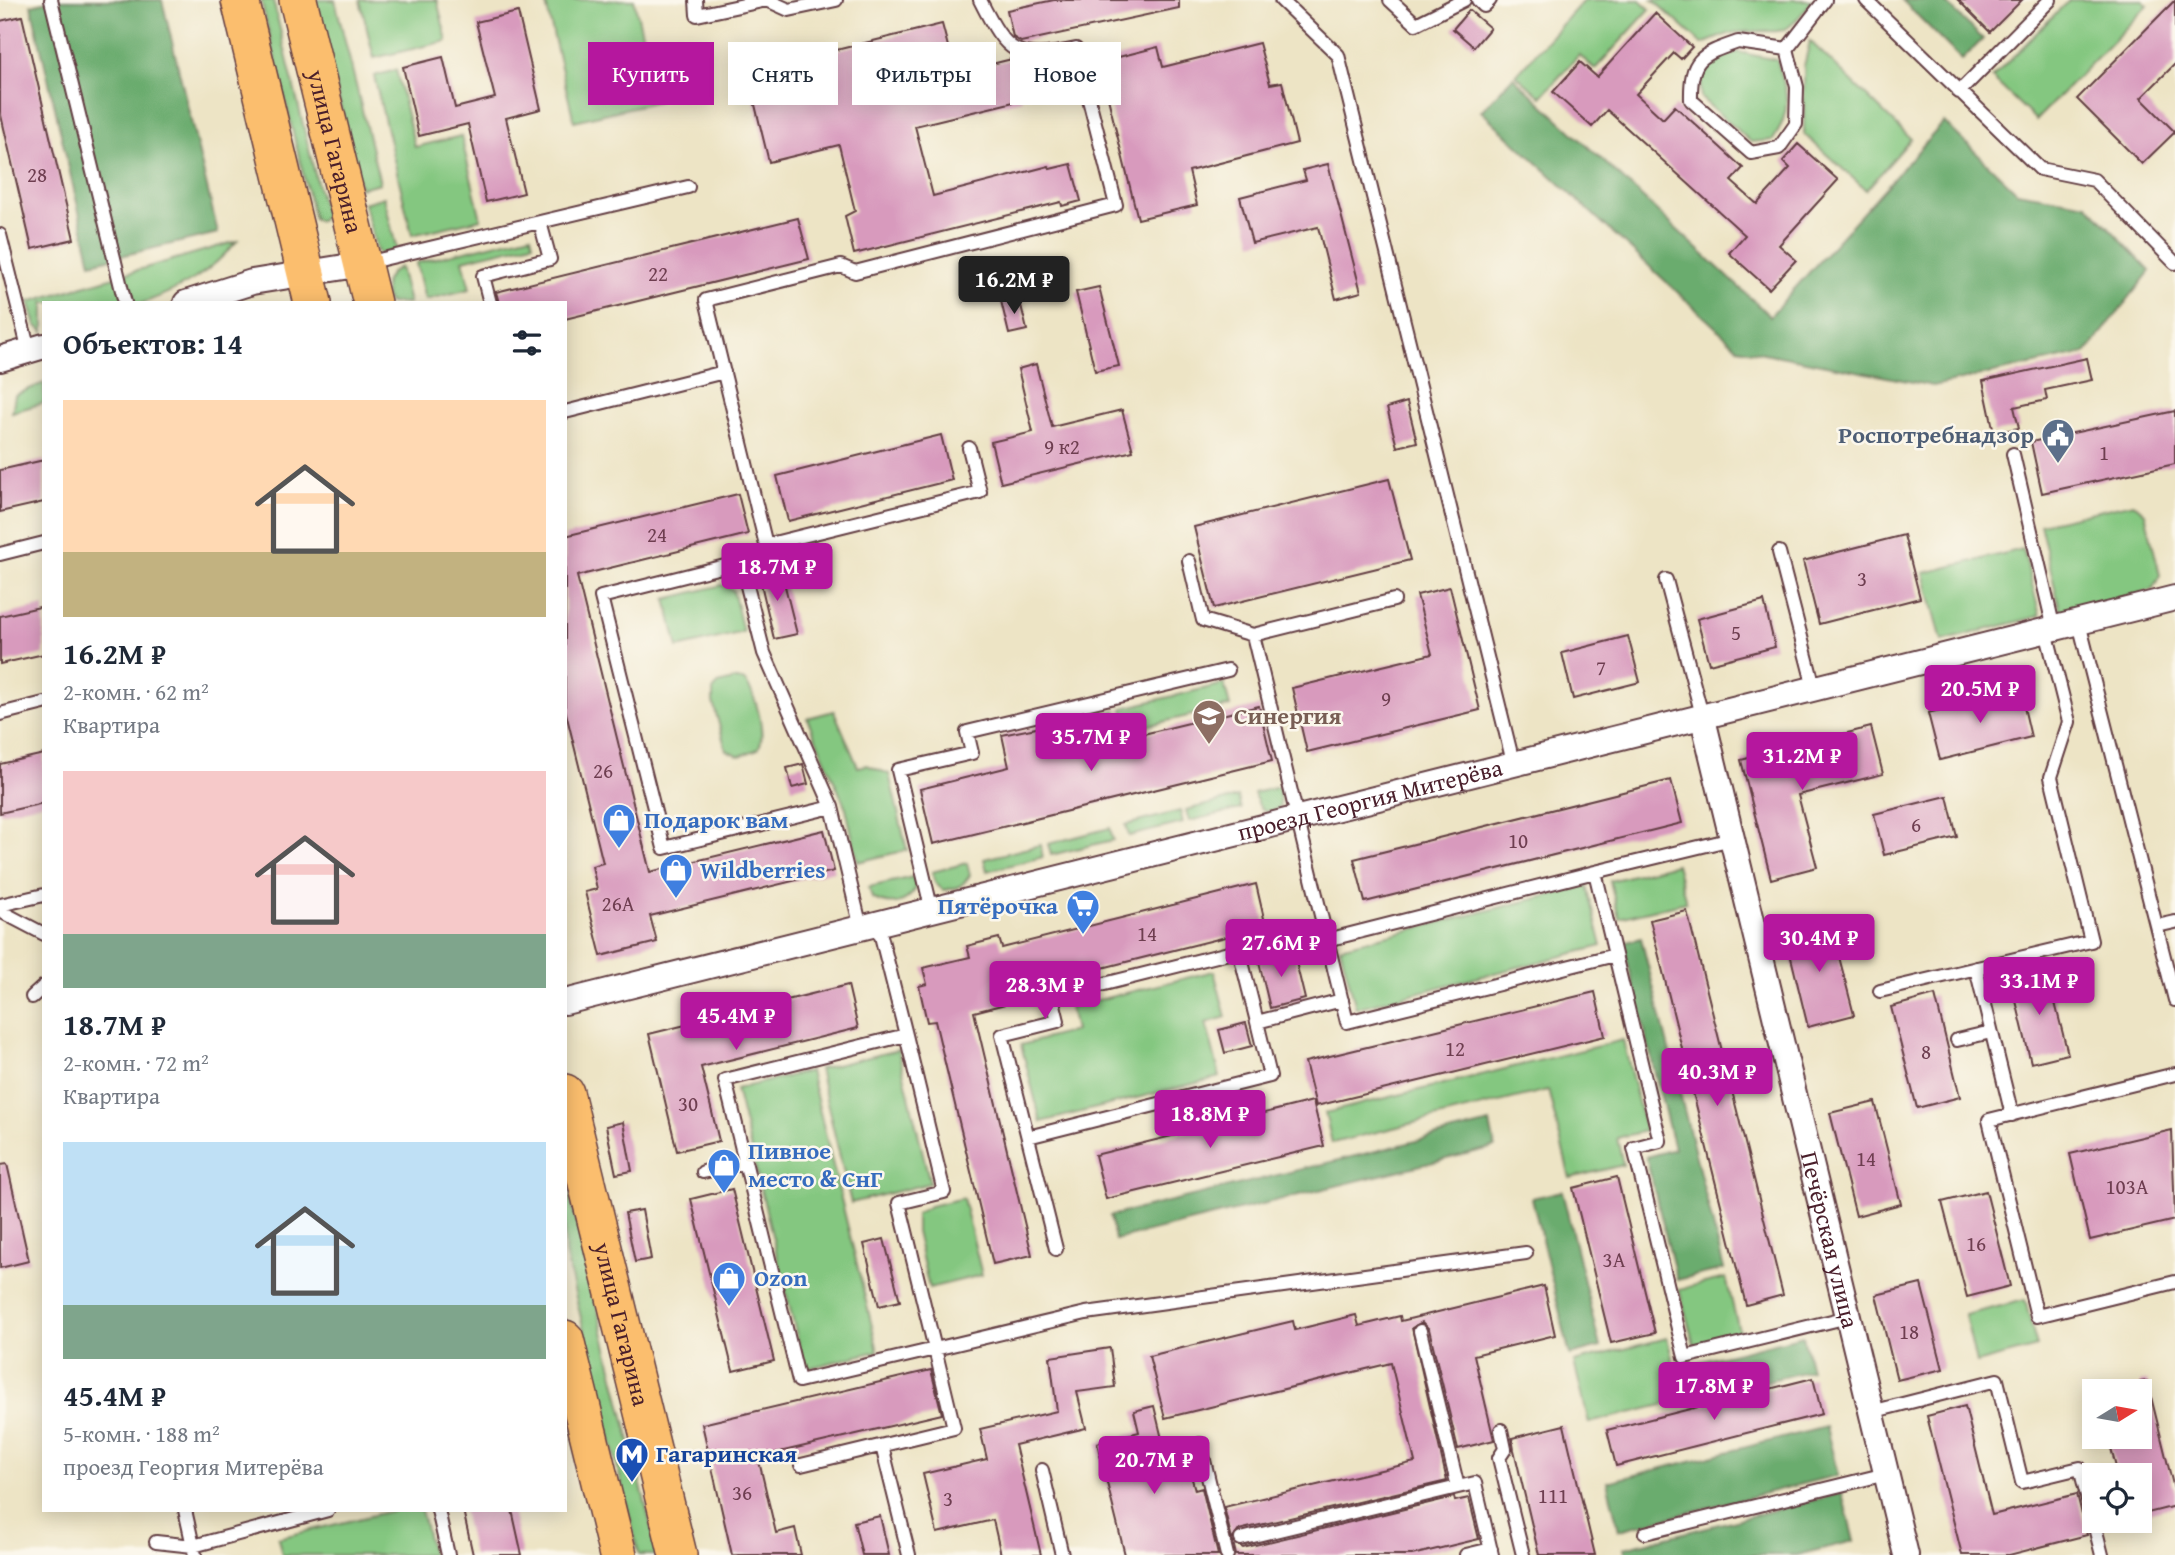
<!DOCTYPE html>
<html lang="ru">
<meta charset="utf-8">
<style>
body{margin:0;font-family:"Gentium Book Plus",serif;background:#f6f6f7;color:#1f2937;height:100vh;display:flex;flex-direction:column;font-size:26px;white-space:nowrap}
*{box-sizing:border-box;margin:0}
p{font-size:23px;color:#747a83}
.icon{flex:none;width:38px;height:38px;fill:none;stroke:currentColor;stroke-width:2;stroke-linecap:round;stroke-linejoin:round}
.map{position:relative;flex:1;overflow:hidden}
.sheet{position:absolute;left:42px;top:301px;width:525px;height:1211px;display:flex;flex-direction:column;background:#fff;border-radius:0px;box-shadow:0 4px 18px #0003}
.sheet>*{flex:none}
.top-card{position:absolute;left:588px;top:42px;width:665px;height:63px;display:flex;gap:14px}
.needle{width:46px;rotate:79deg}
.controls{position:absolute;left:2082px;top:1379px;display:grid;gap:14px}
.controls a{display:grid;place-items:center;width:70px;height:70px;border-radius:0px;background:#fff;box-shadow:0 4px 18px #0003;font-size:35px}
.price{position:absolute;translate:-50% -60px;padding:0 16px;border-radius:7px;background:#b5179e;color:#fff;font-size:23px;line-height:46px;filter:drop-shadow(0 2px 4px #0008)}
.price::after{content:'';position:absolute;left:50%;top:42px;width:21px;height:16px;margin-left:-10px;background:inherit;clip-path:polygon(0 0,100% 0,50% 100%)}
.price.on{background:#222;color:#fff}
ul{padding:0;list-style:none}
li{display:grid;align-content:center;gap:14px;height:371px;padding:0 21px}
li span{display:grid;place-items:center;height:217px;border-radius:0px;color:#555}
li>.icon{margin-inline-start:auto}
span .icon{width:126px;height:126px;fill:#fffc;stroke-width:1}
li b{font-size:30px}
h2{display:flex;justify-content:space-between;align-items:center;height:84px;padding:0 21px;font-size:30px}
.tag{padding:0 24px;border-radius:0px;background:#fff;box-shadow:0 4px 18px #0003;font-size:24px;line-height:63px}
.tag.on{background:#b5179e;color:#fff}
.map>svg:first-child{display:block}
.green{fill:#84c780;stroke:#677356;stroke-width:2}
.forest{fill:#6bac6e;stroke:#5a664c;stroke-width:2}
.building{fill:#d89abd}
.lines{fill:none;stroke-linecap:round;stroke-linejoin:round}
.service-casing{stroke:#623d42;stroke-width:16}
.minor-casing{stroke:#623d42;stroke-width:28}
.primary-casing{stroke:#623d42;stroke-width:40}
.service{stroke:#fff;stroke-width:12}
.minor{stroke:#fff;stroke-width:24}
.primary{stroke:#fbbe6e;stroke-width:37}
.labels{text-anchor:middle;stroke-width:5;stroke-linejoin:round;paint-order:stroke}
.number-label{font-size:21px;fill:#6e3e50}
.street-label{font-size:24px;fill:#4a1f2b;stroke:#fbf7ec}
.service-label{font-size:24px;font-weight:bold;fill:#4e5e75;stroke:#fbf7ec;text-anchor:end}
.education-label{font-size:24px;font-weight:bold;fill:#785e54;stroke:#fbf7ec;text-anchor:start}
.shop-label{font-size:24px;font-weight:bold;fill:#366cbe;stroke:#fbf7ec;text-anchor:start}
.transit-label{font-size:24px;font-weight:bold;fill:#164399;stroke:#fbf7ec;text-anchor:start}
</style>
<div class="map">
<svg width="2175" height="1555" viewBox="0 0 2175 1555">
<rect width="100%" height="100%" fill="#fbf7ec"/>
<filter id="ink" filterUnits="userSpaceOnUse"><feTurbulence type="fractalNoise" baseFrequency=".0143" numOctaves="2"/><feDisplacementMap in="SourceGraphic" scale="14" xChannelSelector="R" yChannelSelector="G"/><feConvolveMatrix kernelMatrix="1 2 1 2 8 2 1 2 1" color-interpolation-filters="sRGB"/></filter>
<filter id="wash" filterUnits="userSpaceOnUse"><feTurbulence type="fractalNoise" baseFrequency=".00686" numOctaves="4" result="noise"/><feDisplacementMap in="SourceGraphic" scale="28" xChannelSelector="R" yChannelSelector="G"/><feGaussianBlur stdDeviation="1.57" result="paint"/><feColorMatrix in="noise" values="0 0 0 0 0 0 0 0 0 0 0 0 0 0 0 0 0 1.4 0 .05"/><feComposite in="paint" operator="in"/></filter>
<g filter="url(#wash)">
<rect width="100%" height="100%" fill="#ede4c5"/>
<path class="green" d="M261 0H273L325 216 320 221 314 219Z
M315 0H335L380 183 360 188Z
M360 0H437L447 41 374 58Z
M545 0H634L658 101 574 121Z
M1584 0H1640L1650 9 1595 69 1579 55 1541 97 1516 75Z
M1653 0H1812C1782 42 1784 28 1740 32 1728 32 1714 40 1702 44Z
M2069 0H2143L2148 5 2036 120 1992 78Z
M1810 41 1911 139 1866 190 1804 134V66Z
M1738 52 1777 60C1787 93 1793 110 1773 140L1751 142 1701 98C1698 63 1709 62 1738 52Z
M396 70 415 147 461 136 481 219 412 235 374 76Z
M384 197 397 251 381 254 377 251 364 203Z
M531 235 533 243 463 260 470 289 425 300 416 263Z
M237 241C209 274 183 288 143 303H44V332L36 325 29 302Z
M400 267 409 303H388C383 286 383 276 400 267Z
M44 383V403L12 412 15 395Z
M2133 503 2145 513 2160 575 2152 590 2061 613 2040 524Z
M2023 549 2040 616 1942 641 1924 573Z
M722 585 733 590 743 632 678 648 666 599Z
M733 680H743C756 690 767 736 758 749L740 756 726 750 713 702V691L718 684Z
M1224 684 1230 706 1129 730 1123 708Z
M1116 710 1121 732 1063 747 1081 719Z
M834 711 858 767 867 765 889 774 907 850 858 862 846 808 807 718Z
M1279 787 1280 807C1265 817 1258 808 1254 793Z
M1238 797 1241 809 1189 821 1186 810Z
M1180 811 1183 823 1129 836 1126 825Z
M1110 828 1113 840 1051 855 1048 844Z
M1040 845 1043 857 987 871 984 859Z
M967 863 970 875C963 886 957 889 943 890L935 883 932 872Z
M1676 864 1686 902 1619 918 1610 881Z
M913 877 916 888C906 906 889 907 872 898L869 887Z
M1587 886 1602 946 1356 1008 1340 947Z
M1214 971 1226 1017 1206 1023 1220 1077 1041 1122 1021 1045 1075 1031 1070 1007Z
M1623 1040 1645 1131 1617 1138 1623 1165 1570 1178 1548 1090 1332 1143 1325 1113Z
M898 1050 930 1183 851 1203 819 1069Z
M810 1071 878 1351 805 1369 736 1089Z
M565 1177 658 1555H639L565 1253Z
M963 1198 982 1275 929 1288 916 1232V1214L930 1206Z
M1726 1278 1740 1334 1694 1345 1679 1289Z
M2025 1300 2037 1347 1976 1363 1965 1315Z
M1667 1338 1683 1400 1589 1423 1574 1362Z
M395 1510H421L432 1555H282L278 1538Z"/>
<path class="forest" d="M53 0H162L218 233 91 263 31 5Z
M1902 0H1943L1983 39 1962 60Z
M1513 77 1770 316 1944 122 2017 192 2087 204 2150 271 2086 353 1933 386 1738 348 1481 111Z
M1641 938 1724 1269 1677 1280 1646 1157 1674 1149 1623 943Z
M1490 1123 1495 1147 1115 1240 1110 1216Z
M1562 1191 1600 1347 1570 1355 1532 1198Z
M1803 1336 1811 1370 1691 1400 1683 1366Z
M1826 1427 1838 1475 1619 1530 1607 1482Z
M1842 1493 1854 1541 1797 1555H1626L1624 1548Z"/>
<g id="blocks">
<path class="building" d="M1054 0H1179V8L1021 42 1013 37 1007 10Z
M1958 0H2022L1990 32Z
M2175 0V64L2141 98 2175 132 2142 164 2077 99Z
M1469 10 1490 28 1474 47 1453 29Z
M518 12 541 109 506 118 524 193 486 202 468 124 419 136 403 67 443 57 455 108 495 98 476 22Z
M1655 13 1692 47 1681 59 1674 53 1636 94 1663 119 1675 106 1743 168 1731 181 1757 204 1790 168 1783 161 1798 144 1838 180 1779 245 1796 260 1769 289 1729 253 1745 235 1607 110 1592 127 1553 92 1580 62 1597 77Z
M22 16 74 239 32 249 0 111V21Z
M942 24 955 73 1012 59 1022 100 915 126 933 196 1049 166 1050 169 1071 164 1081 201 1062 206 1061 202 854 254 845 216 855 211 839 145 769 162 747 72Z
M1259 43 1270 84 1282 82 1297 143 1189 171 1197 205 1138 219 1099 62 1158 47 1163 67Z
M1328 164 1361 292 1336 299 1318 227 1252 243 1240 197 1306 180 1303 170Z
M798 218 809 259 565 319V303H499L496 292Z
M1099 287 1119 366 1095 371 1076 292Z
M1019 297 1027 330 1009 334 1001 301Z
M2087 358 2092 380 2045 390 2047 400 2014 407 2019 428 1994 433 1983 381Z
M1036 364 1052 427 1122 410 1133 451 1001 483 991 442 1033 432 1018 369Z
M1407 402 1417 442 1397 447 1387 408Z
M2175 411V464L2042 493 2031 442Z
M941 435 952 480 788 521 777 476Z
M44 460V502L0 512V470Z
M1389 479 1410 560 1214 608 1194 527Z
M738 494 748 534 577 576 650 872 824 830 834 871 650 916 657 942 601 956 585 892 597 889 592 866 603 863 565 709V536Z
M1904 535 1920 598 1819 624 1803 561Z
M780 566 797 634 774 639 758 571Z
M1450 587 1480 710 1307 752 1292 688 1432 654 1417 595Z
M1764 601 1775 647 1709 664 1697 619Z
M44 606V654L0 664V616Z
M1628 636 1640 682 1573 699 1562 653Z
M2020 690 2031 737 1940 760 1928 713Z
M1259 706 1272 761 933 844 920 789 1009 767 1002 735 1051 725 1057 755Z
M1871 727 1883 774 1798 795 1817 867 1771 879 1741 760Z
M44 754V803L0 813V764Z
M803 764 808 784 792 788 787 768Z
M1671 780 1682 823 1365 902 1354 859Z
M1947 796 1957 837 1884 855 1874 814Z
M1256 884 1266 927 1038 984 1040 992 1020 997 1021 1000 974 1012 1032 1255 993 1264 935 1021 927 1022 919 986 927 984 923 968 970 957 967 946 999 938 1002 948Z
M1687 911 1783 1295 1746 1305 1650 920Z
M1830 922 1854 1015 1808 1027 1785 933Z
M1293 950 1305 999 1270 1008 1258 958Z
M2047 971 2068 1054 2031 1063 2011 980Z
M848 985 858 1028 701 1067 719 1141 677 1151 649 1034Z
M1595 992 1605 1036 1316 1106 1305 1062Z
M1935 995 1960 1097 1917 1108 1891 1007Z
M1246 1023 1252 1046 1225 1053 1219 1030Z
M1313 1101 1324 1146 1106 1199 1095 1155Z
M1875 1102 1901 1204 1856 1216 1830 1113Z
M623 1122 632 1171 616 1174 606 1126Z
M2172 1130 2175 1220 2090 1240 2070 1154Z
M7 1164 29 1261 0 1268V1165Z
M1617 1177 1655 1333 1611 1343 1573 1188Z
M732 1189 774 1361 733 1371 691 1199Z
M1986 1191 2010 1286 1967 1297 1942 1202Z
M642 1210 651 1259 635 1262 625 1213Z
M884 1239 900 1301 879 1306 864 1244Z
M1921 1284 1943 1369 1897 1380 1876 1295Z
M1544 1286 1555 1335 1474 1355 1494 1440 1458 1449 1429 1329 1422 1322 1412 1328 1447 1481 1239 1530 1232 1540 1224 1507 1415 1462 1391 1363 1165 1418 1149 1356 1293 1321 1295 1330 1356 1315 1359 1326 1400 1316 1401 1321Z
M1110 1348 1115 1387 1077 1392 1086 1428 1015 1445 1041 1555H1001L993 1520 937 1533 923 1474 987 1459 980 1429 1057 1411 1050 1357Z
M931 1370 942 1414 758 1457 776 1533 795 1528 801 1555H732L702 1424Z
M1813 1378 1822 1414 1616 1466 1607 1430Z
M2147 1381 2175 1493V1506L2140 1515V1475H2118L2108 1437H2140V1382Z
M1154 1406 1170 1472 1189 1468 1195 1490 1202 1488 1218 1555H1125L1097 1443 1139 1432 1134 1411Z
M1965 1406 1992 1515 2077 1494 2087 1535 2009 1555H1962L1927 1416Z
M1564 1425 1595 1555H1539L1514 1450 1512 1438Z
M1454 1497 1455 1501 1469 1498 1479 1539 1412 1555H1236L1233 1542 1243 1548Z
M463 1510H512L522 1555H473Z
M880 1516 889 1555H862L854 1522Z"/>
</g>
</g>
<g filter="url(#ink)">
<use href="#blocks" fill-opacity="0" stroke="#623d42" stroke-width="2"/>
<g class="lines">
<defs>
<path id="service" d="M51 0 125 303
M696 0 697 15 767 0
M767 0 789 10 836 0
M1281 0 1338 55 1514 766
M1390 0 1416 24 1464 0
M1478 0 1484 6 1490 0
M1866 0 2040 169 2094 180 2175 263
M1738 42 1787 49 1797 87 1796 124 1779 148 1751 153 1691 100C1690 58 1701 55 1738 42Z
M1787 49 1825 0
M1959 92 2050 0
M0 235 29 351
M366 263 688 187
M490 303 483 276 550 259 540 222
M565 412 724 372
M969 448 980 492 766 545 706 300 841 266 855 272 1116 205 1076 49C1016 62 1007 54 980 0
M2013 454 2054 629
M1779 552 1815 691
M0 554 44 543
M1189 561 1203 620 1253 635
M1666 580 1703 719
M2079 623 2175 1000
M0 714 44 703
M832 807 664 848 601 597 741 562 764 653 832 807 861 928
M1732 839 1595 872 1660 1141 1634 1148 1685 1357 1848 1317
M1595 872 1327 940 1347 1022 1615 955
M0 905 44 895
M0 911 44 934
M932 911 898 770 972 753 967 732 1228 670
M878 924 906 1035 725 1080 799 1381 935 1349 899 1203 944 1192 906 1035
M2157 926 2175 922
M1326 936 1253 635 1394 600
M1239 950 1257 1022
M1976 968 2012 1115
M1880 991 2091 941 2051 777 2069 722 2046 631
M32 997 44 986
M1957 1040 1991 1032
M2175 1074 1989 1120 2037 1316 2175 1282
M1028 1137 1270 1076 1257 1022 1342 1000
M703 1172 745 1163
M1056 1249 1002 1035 1058 1021 1052 997 1325 929
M1420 1331 1458 1487 1475 1483 1492 1555
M1871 1412 1997 1380 2022 1482 2080 1468 2102 1555
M1501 1430 1505 1449 1499 1458 1523 1555
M1200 1444 1227 1555
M882 1446 909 1555
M801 1465 954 1428 935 1349 1086 1313 1526 1253
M1042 1470 1062 1555
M185 1510 195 1555
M438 1510 448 1555
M1645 1533 1886 1474
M1241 1539 1458 1487
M156 1542 193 1546 328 1510
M1466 1555 1491 1549"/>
<g id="minor">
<path d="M186 303 252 282 363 264"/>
<path d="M0 359 44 346"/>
<path id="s1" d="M1703 719 1906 1555"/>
<path id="s2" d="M565 1002 2175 598"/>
</g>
<g id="primary">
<path d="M240 0 313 303"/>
<path id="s3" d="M298 0 372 303"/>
<path id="s4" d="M565 1093 678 1555"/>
<path d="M565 1339 618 1555"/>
</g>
</defs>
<use href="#service" class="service-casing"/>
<use href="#minor" class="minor-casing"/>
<use href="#primary" class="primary-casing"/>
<use href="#service" class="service"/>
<use href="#minor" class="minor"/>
<use href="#primary" class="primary"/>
</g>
</g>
<defs>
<symbol id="civic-pin" viewBox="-11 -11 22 30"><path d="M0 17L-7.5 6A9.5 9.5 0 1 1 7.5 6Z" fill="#5c6f8a" stroke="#fbf7ec"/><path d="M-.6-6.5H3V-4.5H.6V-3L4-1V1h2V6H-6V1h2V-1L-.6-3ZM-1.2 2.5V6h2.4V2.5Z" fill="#fff"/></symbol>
<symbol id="university-pin" viewBox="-11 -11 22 30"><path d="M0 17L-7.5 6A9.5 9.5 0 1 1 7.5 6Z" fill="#8d6e63" stroke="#fbf7ec"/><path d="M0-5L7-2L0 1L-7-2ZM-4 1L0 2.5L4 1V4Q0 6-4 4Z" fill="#fff"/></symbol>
<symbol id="shop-pin" viewBox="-11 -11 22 30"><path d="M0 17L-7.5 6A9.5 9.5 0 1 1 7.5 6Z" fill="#3f7fe0" stroke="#fbf7ec"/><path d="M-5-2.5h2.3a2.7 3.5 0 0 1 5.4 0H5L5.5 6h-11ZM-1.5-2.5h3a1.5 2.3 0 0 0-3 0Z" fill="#fff"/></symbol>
<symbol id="supermarket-pin" viewBox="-11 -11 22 30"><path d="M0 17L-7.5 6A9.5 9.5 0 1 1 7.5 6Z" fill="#3f7fe0" stroke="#fbf7ec"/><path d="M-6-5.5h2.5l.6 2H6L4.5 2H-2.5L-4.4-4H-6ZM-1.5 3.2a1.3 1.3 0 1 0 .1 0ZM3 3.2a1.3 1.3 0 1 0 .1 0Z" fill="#fff"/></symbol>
<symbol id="metro-pin" viewBox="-11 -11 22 30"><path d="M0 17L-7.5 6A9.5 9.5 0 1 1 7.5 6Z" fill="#1a4fb4" stroke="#fbf7ec"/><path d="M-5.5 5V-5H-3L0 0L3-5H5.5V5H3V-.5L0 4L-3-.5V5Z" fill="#fff"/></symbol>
</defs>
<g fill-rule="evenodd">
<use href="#civic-pin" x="2039" y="416" width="38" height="52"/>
<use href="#university-pin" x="1190" y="697" width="38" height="52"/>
<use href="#shop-pin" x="600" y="801" width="38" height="52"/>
<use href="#shop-pin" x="657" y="851" width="38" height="52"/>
<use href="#supermarket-pin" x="1064" y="887" width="38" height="52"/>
<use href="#shop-pin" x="705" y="1146" width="38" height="52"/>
<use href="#shop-pin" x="710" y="1259" width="38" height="52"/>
<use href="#metro-pin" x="613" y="1435" width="38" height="52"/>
</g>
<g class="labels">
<g class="number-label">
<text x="37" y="182">28</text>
<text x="658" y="281">22</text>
<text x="1062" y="454">9 к2</text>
<text x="2104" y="460">1</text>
<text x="657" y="542">24</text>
<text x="1862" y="586">3</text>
<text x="1736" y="640">5</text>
<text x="1601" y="675">7</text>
<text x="1386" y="706">9</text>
<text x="603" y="778">26</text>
<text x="1916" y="832">6</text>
<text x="1518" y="848">10</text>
<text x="618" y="911">26А</text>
<text x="1147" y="941">14</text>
<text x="1455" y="1056">12</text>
<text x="1926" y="1059">8</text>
<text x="688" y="1111">30</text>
<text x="1866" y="1166">14</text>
<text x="2127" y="1194">103А</text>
<text x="1976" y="1251">16</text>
<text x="1614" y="1267">3А</text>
<text x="1909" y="1339">18</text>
<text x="742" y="1500">36</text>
<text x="1553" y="1503">111</text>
<text x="948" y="1506">3</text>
</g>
<g class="street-label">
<text dy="8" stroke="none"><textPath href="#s3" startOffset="156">улица Гагарина</textPath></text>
<text dy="8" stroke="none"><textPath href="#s2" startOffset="830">проезд Георгия Митерёва</textPath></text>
<text dy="8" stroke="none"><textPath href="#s1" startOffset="536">Печёрская улица</textPath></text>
<text dy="8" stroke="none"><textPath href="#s4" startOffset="238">улица Гагарина</textPath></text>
</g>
<g class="service-label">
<text x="2034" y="443">Роспотребнадзор</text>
</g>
<g class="education-label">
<text x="1234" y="724">Синергия</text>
</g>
<g class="shop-label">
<text x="644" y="828">Подарок вам</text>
<text x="700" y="878">Wildberries</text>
<text x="1058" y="914" text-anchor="end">Пятёрочка</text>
<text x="748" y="1159">Пивное<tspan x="748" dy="28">место &amp; СнГ</tspan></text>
<text x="754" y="1286">Ozon</text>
</g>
<g class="transit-label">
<text x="656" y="1462">Гагаринская</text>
</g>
</g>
</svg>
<div class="controls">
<a><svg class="needle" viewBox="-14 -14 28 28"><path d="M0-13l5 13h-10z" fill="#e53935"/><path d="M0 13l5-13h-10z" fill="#747a83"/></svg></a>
<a><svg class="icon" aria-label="locate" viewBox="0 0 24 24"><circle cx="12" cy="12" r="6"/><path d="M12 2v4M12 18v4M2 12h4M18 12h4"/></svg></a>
</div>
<b class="price on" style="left:1014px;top:316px">16.2M ₽</b>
<b class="price" style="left:777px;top:603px">18.7M ₽</b>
<b class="price" style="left:1980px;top:725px">20.5M ₽</b>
<b class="price" style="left:1091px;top:773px">35.7M ₽</b>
<b class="price" style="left:1802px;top:792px">31.2M ₽</b>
<b class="price" style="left:1819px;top:974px">30.4M ₽</b>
<b class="price" style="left:1281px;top:979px">27.6M ₽</b>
<b class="price" style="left:2039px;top:1017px">33.1M ₽</b>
<b class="price" style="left:1045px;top:1021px">28.3M ₽</b>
<b class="price" style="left:736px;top:1052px">45.4M ₽</b>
<b class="price" style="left:1717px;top:1108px">40.3M ₽</b>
<b class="price" style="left:1210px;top:1150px">18.8M ₽</b>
<b class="price" style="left:1714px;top:1422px">17.8M ₽</b>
<b class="price" style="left:1154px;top:1496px">20.7M ₽</b>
<div class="top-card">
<a class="tag on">Купить</a>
<a class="tag">Снять</a>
<a class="tag">Фильтры</a>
<a class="tag">Новое</a>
</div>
<section class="sheet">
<h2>Объектов: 14<svg class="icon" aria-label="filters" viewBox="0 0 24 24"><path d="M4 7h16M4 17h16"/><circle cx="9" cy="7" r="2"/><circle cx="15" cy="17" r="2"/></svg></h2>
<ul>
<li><span style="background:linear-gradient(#ffd9b3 70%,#c2b280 0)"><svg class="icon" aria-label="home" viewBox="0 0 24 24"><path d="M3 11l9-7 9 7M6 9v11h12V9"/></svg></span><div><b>16.2M ₽</b><p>2-комн. · 62 m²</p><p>Квартира</p></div></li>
<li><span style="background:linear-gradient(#f6c9c9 75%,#7fa58c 0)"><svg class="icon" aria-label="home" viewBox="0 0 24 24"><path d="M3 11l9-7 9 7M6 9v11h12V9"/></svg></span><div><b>18.7M ₽</b><p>2-комн. · 72 m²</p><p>Квартира</p></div></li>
<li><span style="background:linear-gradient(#bfe0f5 75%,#7fa58c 0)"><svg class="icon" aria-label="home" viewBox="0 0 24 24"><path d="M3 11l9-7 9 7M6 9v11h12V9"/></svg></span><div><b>45.4M ₽</b><p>5-комн. · 188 m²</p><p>проезд Георгия Митерёва</p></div></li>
</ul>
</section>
</div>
